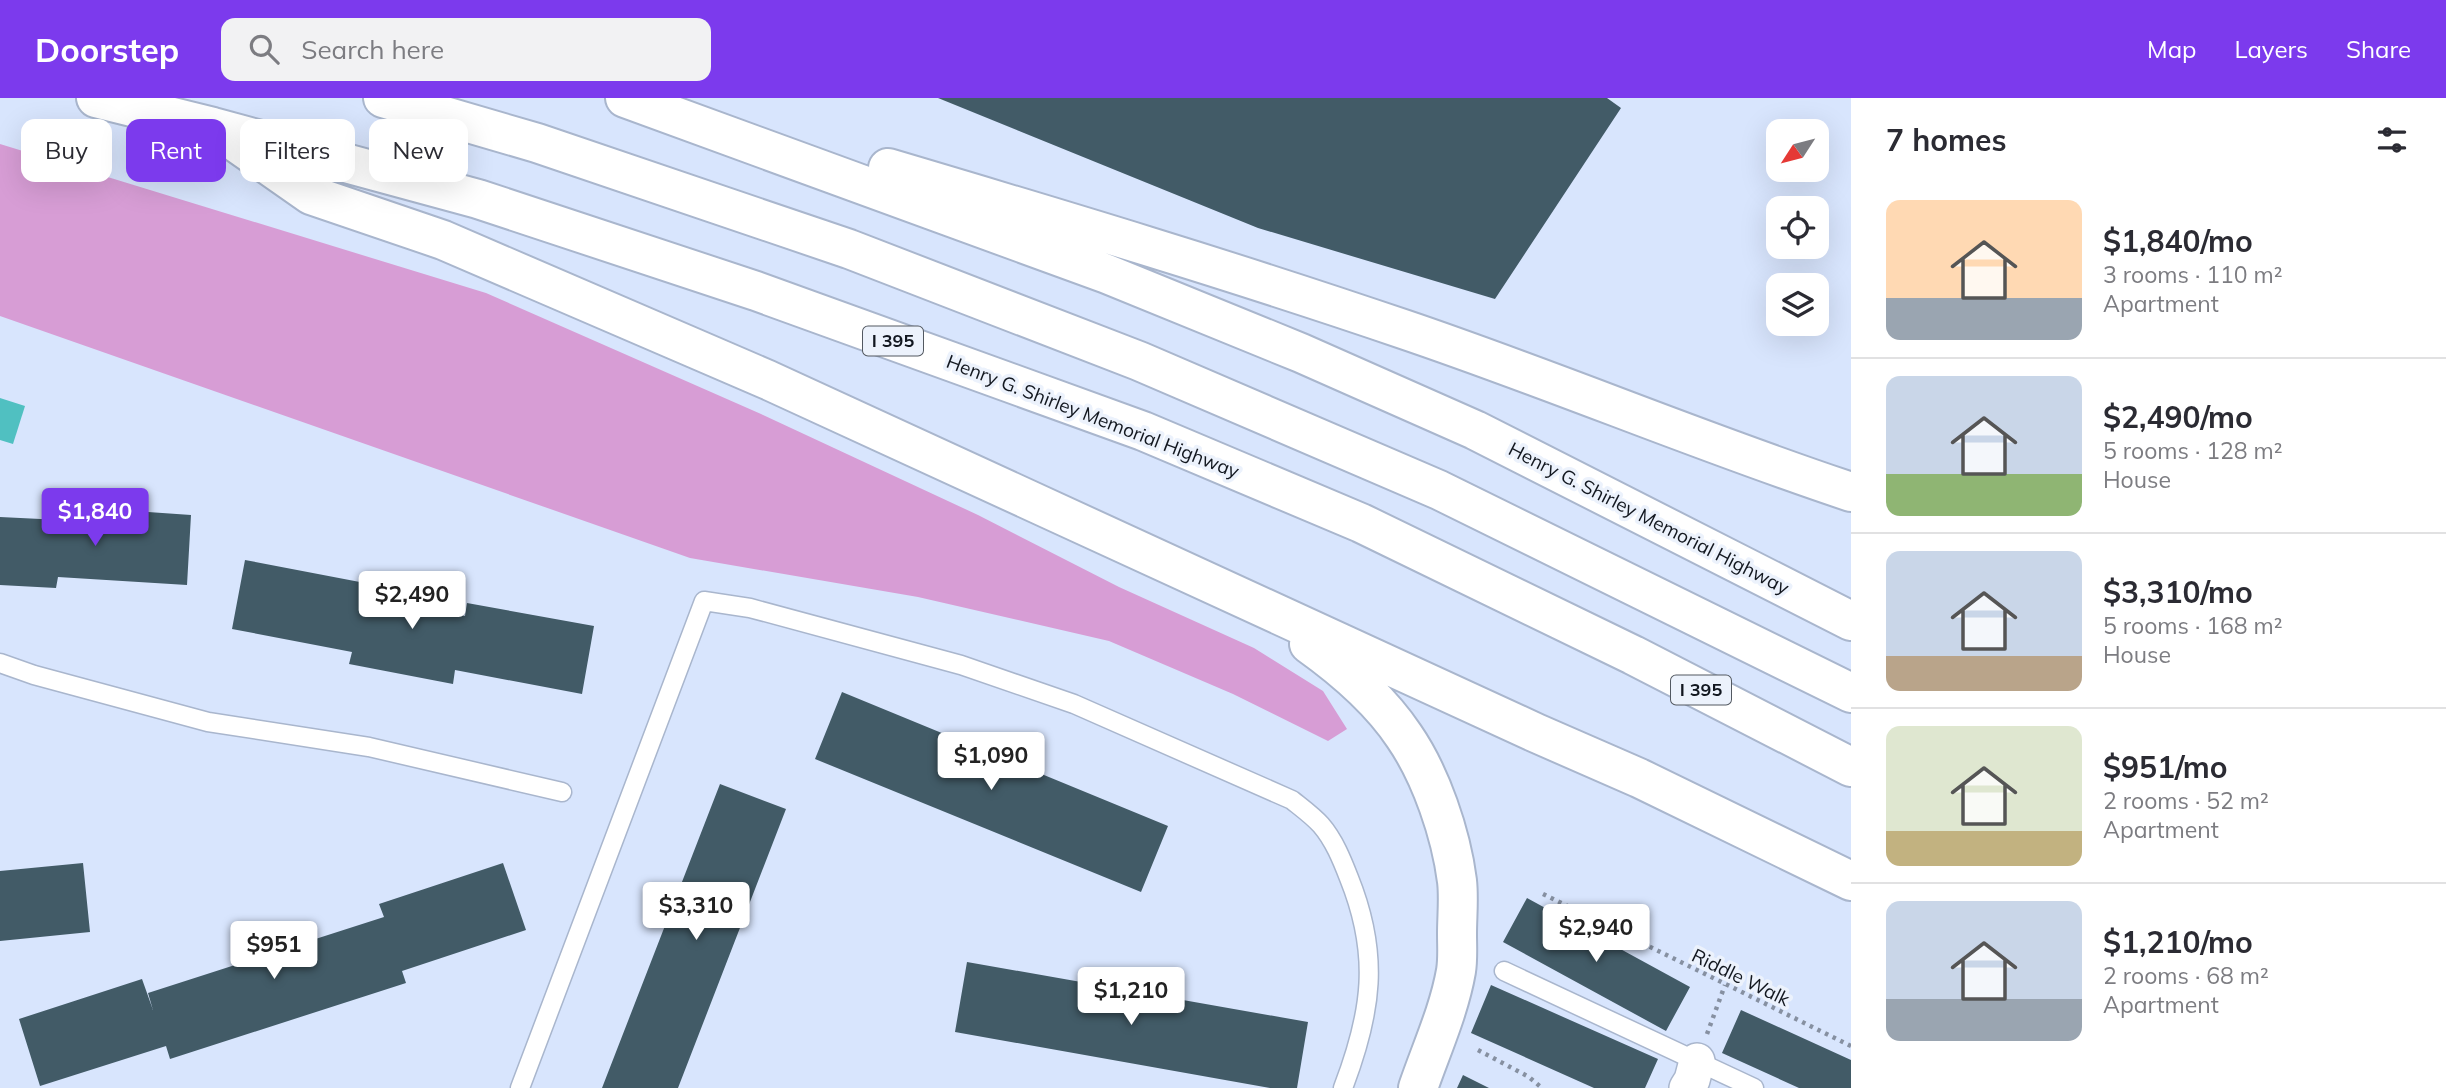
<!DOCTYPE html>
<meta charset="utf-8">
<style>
body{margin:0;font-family:Mulish,sans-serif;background:#f2f2f3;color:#2b2b33;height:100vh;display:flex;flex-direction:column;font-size:26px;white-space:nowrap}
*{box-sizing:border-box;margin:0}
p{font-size:23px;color:#7c7c81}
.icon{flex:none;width:38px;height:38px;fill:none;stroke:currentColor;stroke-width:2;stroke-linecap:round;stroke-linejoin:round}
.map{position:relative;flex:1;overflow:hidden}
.sheet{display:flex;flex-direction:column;background:#fff;width:595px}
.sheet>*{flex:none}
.guide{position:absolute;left:21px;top:21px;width:665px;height:63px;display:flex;gap:14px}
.needle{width:46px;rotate:234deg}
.fabs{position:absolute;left:1766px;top:21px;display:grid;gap:14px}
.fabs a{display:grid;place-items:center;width:63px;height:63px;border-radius:14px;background:#fff;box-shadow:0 7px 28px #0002;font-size:35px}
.price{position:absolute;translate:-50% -60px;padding:0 16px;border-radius:7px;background:#fff;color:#222;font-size:23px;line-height:46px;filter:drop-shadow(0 2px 4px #0008)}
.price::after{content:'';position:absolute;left:50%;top:42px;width:21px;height:16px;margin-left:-10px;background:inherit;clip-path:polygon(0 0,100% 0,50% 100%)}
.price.current{background:#7c3aed;color:#fff}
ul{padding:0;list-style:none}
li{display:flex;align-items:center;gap:21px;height:175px;padding:0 35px}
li+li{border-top:2px solid #e1e1e2}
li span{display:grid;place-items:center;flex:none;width:196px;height:140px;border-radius:14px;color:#555}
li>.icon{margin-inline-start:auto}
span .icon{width:84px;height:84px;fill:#fffc;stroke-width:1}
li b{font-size:30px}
h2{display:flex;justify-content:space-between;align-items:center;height:84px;padding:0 35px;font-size:30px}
.tag{padding:0 24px;border-radius:14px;background:#fff;box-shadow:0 7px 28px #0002;font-size:24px;line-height:63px}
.tag.current{background:#7c3aed;color:#fff}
header{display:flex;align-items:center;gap:42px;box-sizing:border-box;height:98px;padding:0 35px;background:#7c3aed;color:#fff}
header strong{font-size:33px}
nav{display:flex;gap:38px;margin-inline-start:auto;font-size:24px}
.search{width:490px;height:63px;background:#f2f2f3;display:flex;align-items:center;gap:18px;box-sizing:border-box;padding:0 24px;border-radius:14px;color:#7c7c81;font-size:26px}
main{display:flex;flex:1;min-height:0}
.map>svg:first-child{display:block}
.forest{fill:#d79dd5}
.water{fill:#50c0c1}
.building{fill:#425b67}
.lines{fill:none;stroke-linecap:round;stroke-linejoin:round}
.lane-casing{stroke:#a9b6cd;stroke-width:21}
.street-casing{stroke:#a9b6cd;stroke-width:38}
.highway-casing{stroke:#a9b6cd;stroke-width:42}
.path{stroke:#8690a1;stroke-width:4.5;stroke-dasharray:3.5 5;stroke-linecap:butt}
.lane{stroke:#fff;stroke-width:18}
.street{stroke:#fff;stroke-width:35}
.highway{stroke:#fff;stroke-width:38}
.labels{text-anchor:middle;stroke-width:7;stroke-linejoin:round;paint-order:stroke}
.shield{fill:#ecf2fc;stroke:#535961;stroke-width:2}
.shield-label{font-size:18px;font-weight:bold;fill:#12171f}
.street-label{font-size:19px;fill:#12171f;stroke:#ecf2fc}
</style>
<header>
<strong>Doorstep</strong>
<div class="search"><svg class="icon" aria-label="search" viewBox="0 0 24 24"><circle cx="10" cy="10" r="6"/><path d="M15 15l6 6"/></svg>Search here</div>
<nav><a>Map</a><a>Layers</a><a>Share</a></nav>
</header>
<main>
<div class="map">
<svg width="1851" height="990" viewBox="0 0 1851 990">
<rect width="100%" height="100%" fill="#d8e5fd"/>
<path class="forest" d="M0 46 486 195 761 316 978 417 1119 489 1254 550 1323 593 1347 631 1328 643 1233 596 1109 543 918 499 690 460 0 218Z"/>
<path class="water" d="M0 300 25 308 13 346 0 342Z"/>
<path class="building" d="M938 0H1607L1621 10 1495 201 1258 130Z
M62 408 191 417 187 487 58 479 56 490 0 487V419L61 422Z
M245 462 365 485 362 498 465 518 467 505 594 528 582 596 455 572 453 586 349 566 352 554 232 531Z
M842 594 1168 728 1141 794 815 661Z
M720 686 786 711 678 990H602Z
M83 765 90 834 0 843V773Z
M503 765 526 832 402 873 406 885 170 961 166 948 40 988 19 921 142 881 153 912 148 895 384 819 379 806Z
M1527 800 1690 889 1666 933 1503 844Z
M967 864 1308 924 1297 990H1270L955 934Z
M1491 887 1658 961 1645 990H1594L1471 935Z
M1741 912 1851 962V990H1799L1722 955Z
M1463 977 1489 990H1457Z"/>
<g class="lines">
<defs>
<path id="lane" d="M0 565 34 577 208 624 369 649 562 694
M1504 873 1754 990
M520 990 704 503 750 510 961 567 1074 606 1292 702C1302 710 1313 718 1321 727 1334 742 1342 762 1349 780 1380 857 1372 914 1343 990"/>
<path id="street" d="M1687 990 1692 982 1697 963"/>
<path id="highway" d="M96 0 213 29 478 101 756 193 1143 333 1361 425 1633 557 1851 669
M383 0 537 45 849 151 1139 263 1439 392 1851 595
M625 0 1107 176 1301 255 1475 332 1851 523
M238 46 311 97 443 142 768 282 1536 635 1639 680 1851 783
M888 70C1060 121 1233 173 1403 231 1554 282 1700 344 1851 394
M1309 546C1344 571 1380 602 1404 638 1431 677 1451 736 1457 783 1459 800 1457 818 1457 836 1457 848 1458 861 1456 873 1449 913 1431 952 1418 990"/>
</defs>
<use href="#lane" class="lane-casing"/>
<use href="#street" class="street-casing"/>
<use href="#highway" class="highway-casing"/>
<path class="path" d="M1543 796 1851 948
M1707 936 1725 887
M1478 952 1529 979 1542 990"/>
<use href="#lane" class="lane"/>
<use href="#street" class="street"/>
<use href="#highway" class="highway"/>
</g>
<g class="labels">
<g class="shield">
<rect x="863" y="228.5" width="60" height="29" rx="5"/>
<rect x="1671" y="577.5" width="60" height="29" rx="5"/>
</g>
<g class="shield-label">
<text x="893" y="249">I 395</text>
<text x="1701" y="598">I 395</text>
</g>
<g class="street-label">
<text transform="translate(1093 318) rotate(21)" y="7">Henry G. Shirley Memorial Highway</text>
<text transform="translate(1649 420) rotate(27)" y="7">Henry G. Shirley Memorial Highway</text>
<text transform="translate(1741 879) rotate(26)" y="7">Riddle Walk</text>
</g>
</g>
</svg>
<div class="fabs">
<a><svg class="needle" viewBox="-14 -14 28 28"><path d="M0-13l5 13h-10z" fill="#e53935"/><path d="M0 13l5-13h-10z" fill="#7c7c81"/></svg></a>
<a><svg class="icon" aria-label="locate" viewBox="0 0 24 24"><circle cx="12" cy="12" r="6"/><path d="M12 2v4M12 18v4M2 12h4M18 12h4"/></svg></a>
<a><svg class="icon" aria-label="layers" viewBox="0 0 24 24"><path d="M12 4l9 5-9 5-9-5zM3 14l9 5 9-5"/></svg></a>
</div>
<b class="price current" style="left:95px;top:450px">$1,840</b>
<b class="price" style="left:412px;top:533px">$2,490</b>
<b class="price" style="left:991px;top:694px">$1,090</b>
<b class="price" style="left:696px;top:844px">$3,310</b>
<b class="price" style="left:1596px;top:866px">$2,940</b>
<b class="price" style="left:274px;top:883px">$951</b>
<b class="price" style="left:1131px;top:929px">$1,210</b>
<div class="guide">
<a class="tag">Buy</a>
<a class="tag current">Rent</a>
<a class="tag">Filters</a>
<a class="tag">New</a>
</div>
</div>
<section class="sheet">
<h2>7 homes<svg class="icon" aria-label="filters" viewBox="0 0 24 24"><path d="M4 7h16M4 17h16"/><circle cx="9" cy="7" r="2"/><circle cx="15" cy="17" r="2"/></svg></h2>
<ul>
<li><span style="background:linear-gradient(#ffd9b3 70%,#9aa5b1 0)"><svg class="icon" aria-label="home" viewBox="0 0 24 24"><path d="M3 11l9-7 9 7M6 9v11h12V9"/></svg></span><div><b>$1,840/mo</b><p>3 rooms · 110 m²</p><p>Apartment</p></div></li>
<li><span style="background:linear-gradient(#c9d6e8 70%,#8fb573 0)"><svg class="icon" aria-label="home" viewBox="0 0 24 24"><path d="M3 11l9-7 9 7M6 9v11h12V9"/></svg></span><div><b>$2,490/mo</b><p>5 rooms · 128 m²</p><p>House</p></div></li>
<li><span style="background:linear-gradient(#c9d6e8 75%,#b9a48a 0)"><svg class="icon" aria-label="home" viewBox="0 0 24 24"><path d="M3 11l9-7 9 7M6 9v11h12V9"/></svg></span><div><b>$3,310/mo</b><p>5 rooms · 168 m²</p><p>House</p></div></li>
<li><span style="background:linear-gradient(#dfe7d0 75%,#c2b280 0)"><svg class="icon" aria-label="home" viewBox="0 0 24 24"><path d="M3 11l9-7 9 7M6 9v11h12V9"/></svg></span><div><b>$951/mo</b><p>2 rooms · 52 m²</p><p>Apartment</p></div></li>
<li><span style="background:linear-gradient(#c9d6e8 70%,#9aa5b1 0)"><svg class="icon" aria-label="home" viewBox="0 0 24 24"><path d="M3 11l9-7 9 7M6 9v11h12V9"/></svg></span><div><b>$1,210/mo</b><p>2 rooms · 68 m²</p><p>Apartment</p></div></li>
</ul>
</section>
</main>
